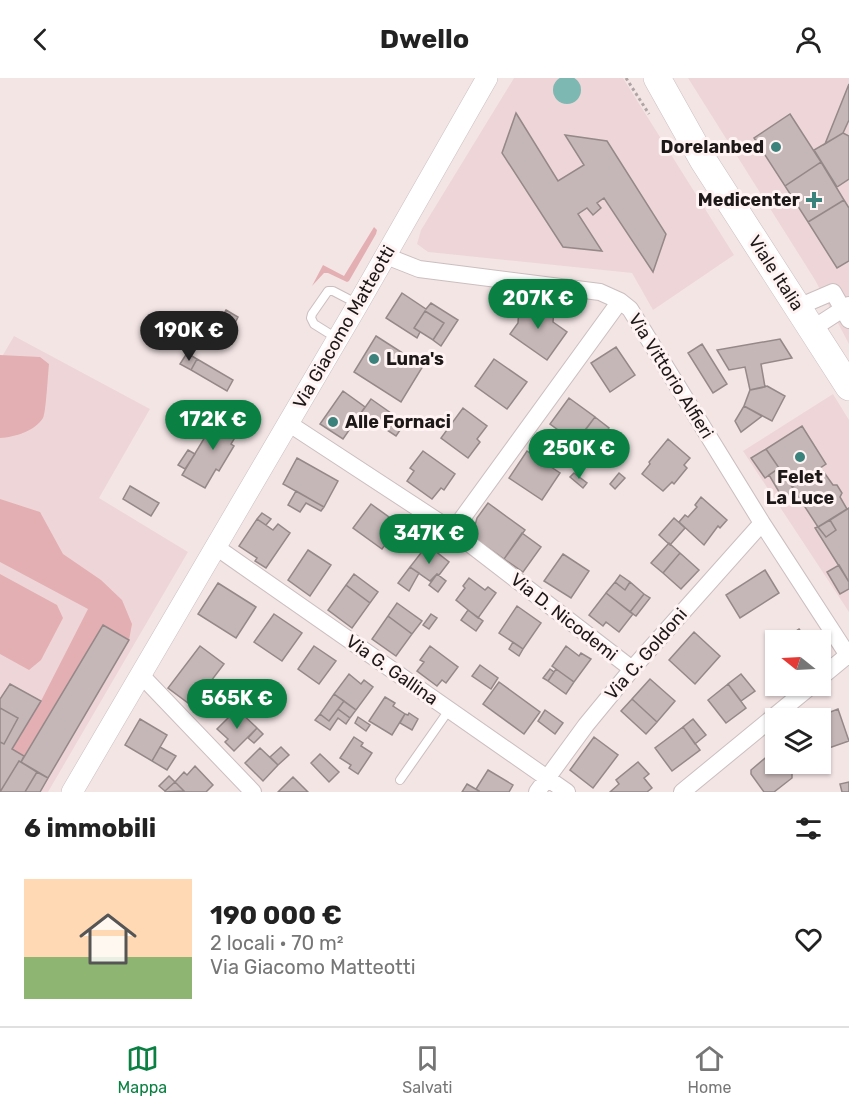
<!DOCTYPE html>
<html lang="it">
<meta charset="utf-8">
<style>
body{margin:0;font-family:Rubik,sans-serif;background:#f2f2f2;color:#222;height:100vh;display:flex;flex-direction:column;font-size:22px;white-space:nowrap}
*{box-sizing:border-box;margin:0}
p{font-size:20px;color:#767676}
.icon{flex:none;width:33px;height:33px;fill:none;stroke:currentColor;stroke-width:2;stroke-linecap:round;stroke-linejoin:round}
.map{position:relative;height:714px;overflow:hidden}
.drawer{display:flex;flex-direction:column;background:#fff;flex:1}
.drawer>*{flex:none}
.needle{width:39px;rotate:288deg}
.tools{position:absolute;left:765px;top:552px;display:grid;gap:12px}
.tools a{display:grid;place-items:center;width:66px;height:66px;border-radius:0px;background:#fff;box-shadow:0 2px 4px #0004;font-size:30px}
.price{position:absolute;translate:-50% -51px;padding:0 14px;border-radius:21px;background:#0b8043;color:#fff;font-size:20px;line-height:39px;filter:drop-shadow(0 2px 3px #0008)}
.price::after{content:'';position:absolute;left:50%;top:36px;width:18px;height:14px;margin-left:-9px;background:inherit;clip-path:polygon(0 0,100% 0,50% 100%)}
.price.current{background:#222;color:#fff}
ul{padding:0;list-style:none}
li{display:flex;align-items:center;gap:18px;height:150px;padding:0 24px}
li span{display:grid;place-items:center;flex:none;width:168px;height:120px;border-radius:0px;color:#555}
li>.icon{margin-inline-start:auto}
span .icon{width:72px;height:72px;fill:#fffc;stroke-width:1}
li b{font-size:26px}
h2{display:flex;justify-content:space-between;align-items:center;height:72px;padding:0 24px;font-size:26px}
header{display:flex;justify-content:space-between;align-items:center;height:78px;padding:0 24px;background:#fff;font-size:27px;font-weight:700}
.tab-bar{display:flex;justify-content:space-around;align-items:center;height:84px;border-top:2px solid #e0e0e0;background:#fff;font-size:16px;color:#767676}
.tab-bar a{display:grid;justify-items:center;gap:3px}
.tab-bar .current{color:#0b8043}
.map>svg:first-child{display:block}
.built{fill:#eed6d8}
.green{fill:#e3afb3}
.water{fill:#7db8b2}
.building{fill:#c5b6b7;stroke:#958888;stroke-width:1.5}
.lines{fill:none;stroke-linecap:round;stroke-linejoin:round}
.service-casing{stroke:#ccbebf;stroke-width:10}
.minor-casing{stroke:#ccbebf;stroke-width:18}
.tertiary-casing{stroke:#ccbebf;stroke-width:22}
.primary-casing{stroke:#ccbebf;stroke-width:28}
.path{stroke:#b0a4a4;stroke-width:3;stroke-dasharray:3 3;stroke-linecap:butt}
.service{stroke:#fff;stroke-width:8}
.minor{stroke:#fff;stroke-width:16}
.tertiary{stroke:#fff;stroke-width:21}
.primary{stroke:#fff;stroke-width:27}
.poi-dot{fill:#3a827b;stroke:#fff3f3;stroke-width:2}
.labels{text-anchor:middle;stroke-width:6;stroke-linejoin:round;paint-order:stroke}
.poi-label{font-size:18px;font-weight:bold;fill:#1e1919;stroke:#fff3f3;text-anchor:end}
.street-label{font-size:18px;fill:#1e1919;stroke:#fff3f3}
</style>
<header><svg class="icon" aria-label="back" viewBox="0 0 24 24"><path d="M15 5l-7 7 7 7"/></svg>Dwello<svg class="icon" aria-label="person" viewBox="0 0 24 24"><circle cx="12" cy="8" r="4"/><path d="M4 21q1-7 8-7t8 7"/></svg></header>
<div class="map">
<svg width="849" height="714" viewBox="0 0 849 714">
<rect width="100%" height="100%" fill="#f4e5e5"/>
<path class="built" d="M514 0H623L734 177 653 232 632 195 428 174 417 166 421 152Z
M688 0H849V266L815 202Z
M14 258 150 331 99 420 188 474 48 714H0V282Z
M833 316 849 342V534L743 373Z"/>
<path class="green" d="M374 149 377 152 376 156 349 203 347 204 328 195H324L312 208 323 187 344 198Z
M0 277 40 279 49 286C48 295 46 335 43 340 35 353 15 359 0 360Z
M0 421 40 434 63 476 101 502 122 522 132 546 129 562 103 547 24 678 12 671 41 623 88 531 0 484Z
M0 496 57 527 63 540 41 582 29 592 0 576Z"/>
<path class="water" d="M553 12a14 14 0 1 1 28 0a14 14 0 1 1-28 0Z"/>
<path class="building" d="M849 6V42L843 55 825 66Z
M516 35 558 103 584 87 565 57 607 63 666 156 653 194 604 120 597 125 601 130 593 137 587 130 578 136 602 173 563 169 502 75Z
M790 36 821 84 785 108 754 60Z
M843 55 849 58V101L837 109 814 72Z
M821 84 844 122 808 144 785 108Z
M844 122 849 130V183L837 190 808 144Z
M402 215 426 231 431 225 458 242 441 268 433 262 444 245 425 233 414 250 420 254 417 260 386 240Z
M519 228 554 231 553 244 567 254 547 282 510 256 518 245Z
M226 232 238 239 232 251 219 244Z
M425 233 444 245 433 262 414 250Z
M376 258 423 288 401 324 354 294Z
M780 261 792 280 761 286 765 309 750 312 745 289 729 292 717 272Z
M702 266 727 306 713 315 688 275Z
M616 269 635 297 610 314 591 285Z
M187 275 197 281 191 292 180 286Z
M197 281 233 302 227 313 191 292Z
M494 281 527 304 507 331 475 308Z
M767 308 785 318 772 343 744 328 750 312Z
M343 313 365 329 343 361 320 346Z
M569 320 595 339 576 365 550 346Z
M371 321 405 345 396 358 361 335Z
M744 328 762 338 741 354 735 343Z
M463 330 487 348 477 361 480 364 468 380 441 360Z
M210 334 217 338 207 355 200 351Z
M220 334 242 348 231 366 234 368 219 393 216 391 205 410 182 397Z
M595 339 609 350 596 368 581 357Z
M802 348 826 386 792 409 766 371Z
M668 361 690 380 684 387 687 390 674 406 672 404 663 413 642 396 650 386 649 384Z
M766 371 779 390 765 400 751 380Z
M188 372 195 376 185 391 178 387Z
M423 373 455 396 444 412 441 410 432 421 407 403 414 393 410 390Z
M527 373 560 395 542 422 509 400Z
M297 380 338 403 324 429 283 406Z
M779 390 797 416 785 424 769 397Z
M823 393 833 407H837L842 415 840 419 847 431 818 449 792 409 813 395 815 398Z
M574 395 587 405 583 410 570 399Z
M619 395 625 400 615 411 610 406Z
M130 408 159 425 151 438 123 421Z
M296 413 324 429 321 433 306 425 300 434 288 427Z
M701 419 727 442 720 450 718 448 704 467 679 444 685 437 688 439 697 429 695 427Z
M488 425 525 452 504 481 472 458 477 440Z
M371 426 400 447 382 471 353 450Z
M849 430V504L815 450 818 449 826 459 836 452 830 442Z
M262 435 271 441 266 447 257 441Z
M674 440 685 450 670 467 659 457Z
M257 441 273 452 278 446 290 455 266 490 255 483 257 480 239 468Z
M830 442 836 452 826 459 818 449Z
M522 455 541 469 523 494 504 481Z
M669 465 680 475 663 495 651 485Z
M424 471 433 477 435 473 449 484 439 497 437 496 430 503 410 489Z
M308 472 331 487 310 518 288 502Z
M680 475 699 492 681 511 663 495Z
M563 476 589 493 571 520 544 503Z
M839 487 849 504V511L840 516 827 494Z
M410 489 419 495 409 513 398 505Z
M765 492 779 515 740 540 726 517Z
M354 496 378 514 370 525 346 507Z
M437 496 446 503 438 514 429 507Z
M620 497 630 504 625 512 615 504Z
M469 500 485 512 488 509 496 515 478 540 456 522 465 510 463 508Z
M615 504 625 512 630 504 644 516 630 534 606 515Z
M218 505 256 529 236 560 198 536Z
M346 507 370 525 352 550 328 532Z
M606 515 633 536 619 554 606 544 603 548 589 537Z
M644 516 650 520 636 538 630 534Z
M397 525 422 543 412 556 388 538Z
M517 528 541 545 523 571 499 555Z
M468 532 483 543 476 553 461 542Z
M274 536 302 555 282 583 254 564Z
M431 536 437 540 429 551 423 547Z
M388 538 412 556 396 578 372 561Z
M103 547 129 562 48 700 21 684Z
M799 551 807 562H783Z
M694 554 720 578 695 606 669 582Z
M513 564 523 571 519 578 509 571Z
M200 568 224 586 192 628 168 610Z
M314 568 336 583 319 606 298 591Z
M430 568 458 589 446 605 442 602 437 608 417 593 424 584 420 582Z
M566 568 579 578 581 575 591 581 574 604 552 588Z
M776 568V586L767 574Z
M480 587 498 600 491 611 472 598Z
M550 591 554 594 548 603 543 600Z
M556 591 574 604 566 616 548 603Z
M349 596 361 606 364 602 373 609 356 632 334 616Z
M741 596 755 613 741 623 728 606Z
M650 601 675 623 657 644 632 621Z
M499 604 540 634 524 656 483 626Z
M10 606 41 623 12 671 24 678 21 684 19 683 0 714V664L4 666 18 640 0 630V621Z
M728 606 746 630 726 645 708 622Z
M334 616 344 623 329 643 320 636Z
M385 619 395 625 393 628 405 636 392 657 369 643Z
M632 621 657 644 646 656 621 633Z
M344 623 356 632 350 640 338 631Z
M0 630 18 640 4 666 0 664Z
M237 631 257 650 234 673 225 664 228 661 217 651Z
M338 631 350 640 346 646 338 640 330 652 315 642 320 636 329 643Z
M838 631 849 663 823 672 820 666V640H815Z
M545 632 563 645 555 656 538 643Z
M409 635 418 641 412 652 400 645 405 636 408 637Z
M358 639 370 647 366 653 355 645Z
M140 641 167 657 152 683 125 667Z
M693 641 706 657 695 666 683 649Z
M683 649 700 672 672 693 655 670Z
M257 650 263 656 254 665 248 660Z
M354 659 363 665 361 668 372 675 358 696 349 690 351 687 340 680Z
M594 659 618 677 593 710 570 692Z
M160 669 176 678 167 692 152 683Z
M281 669 289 677 278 687 270 679Z
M260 670 278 687 263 703 245 685Z
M771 675 776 676V686H784L792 695V700L774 714H764L751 696V692Z
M320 676 339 694 329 704 311 685Z
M19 683 37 694 25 714H0Z
M638 684 649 696 644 700 652 710 647 714H610L619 706 616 702Z
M195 688 213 707 206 714H185L175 704 184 694 187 697Z
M488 692 513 707 509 714H480L476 711Z
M37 694 48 700 40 714H25Z
M169 698 175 704 165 713 159 708Z
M293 699 308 714H278Z
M175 704 184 713 165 714V713Z
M849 704V714H842L840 706Z
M467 706 479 713 478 714H462Z"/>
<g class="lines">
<defs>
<path id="service" d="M338 261 314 246 311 240 312 236 328 213H333L358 226
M400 702 449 632"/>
<path id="minor" d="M386 178 419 191 600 214 620 223 630 231 762 445 849 579
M798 229 833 214 849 242
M812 251 849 227
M288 345 453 453 632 591
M453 453 620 223
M216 469 567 714
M141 597 253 714
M820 600 848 577
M537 714 586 647 632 591 762 445
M682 714 811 608"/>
<path id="tertiary" d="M72 714 358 226 487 0"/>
<path id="primary" d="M657 0 703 82 849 309"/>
</defs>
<use href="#service" class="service-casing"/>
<use href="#minor" class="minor-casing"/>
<use href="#tertiary" class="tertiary-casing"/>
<use href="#primary" class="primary-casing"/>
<path class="path" d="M626 0 649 36"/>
<use href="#service" class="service"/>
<use href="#minor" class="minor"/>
<use href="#tertiary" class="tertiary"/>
<use href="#primary" class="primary"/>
</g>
<g class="poi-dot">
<circle cx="776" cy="69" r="6"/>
<path d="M811 113h6v6h6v6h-6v6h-6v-6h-6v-6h6z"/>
<circle cx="374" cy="281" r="6"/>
<circle cx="333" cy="344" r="6"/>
<circle cx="800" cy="379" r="6"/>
</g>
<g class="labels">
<g class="poi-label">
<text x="764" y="75">Dorelanbed</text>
<text x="800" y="128">Medicenter</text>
<text x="386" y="287" text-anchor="start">Luna's</text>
<text x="345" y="350" text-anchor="start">Alle Fornaci</text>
<text x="800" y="405" text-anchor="middle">Felet<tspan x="800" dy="21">La Luce</tspan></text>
</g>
<g class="street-label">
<text transform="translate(776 195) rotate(57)" y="6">Viale Italia</text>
<text transform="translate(344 249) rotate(-60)" y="6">Via Giacomo Matteotti</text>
<text transform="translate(671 298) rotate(58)" y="6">Via Vittorio Alfieri</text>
<text transform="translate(564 539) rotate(38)" y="6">Via D. Nicodemi</text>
<text transform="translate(646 576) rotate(-49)" y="6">Via C. Goldoni</text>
<text transform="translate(392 592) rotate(35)" y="6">Via G. Gallina</text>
</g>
</g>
</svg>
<div class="tools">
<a><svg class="needle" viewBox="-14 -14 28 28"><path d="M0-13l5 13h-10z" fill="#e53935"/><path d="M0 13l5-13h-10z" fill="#767676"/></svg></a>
<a><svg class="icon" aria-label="layers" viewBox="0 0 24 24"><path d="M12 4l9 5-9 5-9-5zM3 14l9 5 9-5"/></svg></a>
</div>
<b class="price" style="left:538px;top:252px">207K €</b>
<b class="price current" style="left:189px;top:284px">190K €</b>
<b class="price" style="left:213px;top:373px">172K €</b>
<b class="price" style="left:579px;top:402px">250K €</b>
<b class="price" style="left:429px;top:487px">347K €</b>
<b class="price" style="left:237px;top:652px">565K €</b>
</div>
<section class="drawer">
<h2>6 immobili<svg class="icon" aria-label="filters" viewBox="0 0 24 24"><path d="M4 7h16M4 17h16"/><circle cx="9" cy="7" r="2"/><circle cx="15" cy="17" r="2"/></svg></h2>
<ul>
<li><span style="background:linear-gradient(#ffd9b3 65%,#8fb573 0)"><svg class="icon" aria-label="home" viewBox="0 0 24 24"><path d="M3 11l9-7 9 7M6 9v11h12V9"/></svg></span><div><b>190 000 €</b><p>2 locali · 70 m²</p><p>Via Giacomo Matteotti</p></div><svg class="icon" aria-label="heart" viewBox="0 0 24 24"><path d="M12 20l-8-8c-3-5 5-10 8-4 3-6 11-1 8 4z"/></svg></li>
</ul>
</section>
<nav class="tab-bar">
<a class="current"><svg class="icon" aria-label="map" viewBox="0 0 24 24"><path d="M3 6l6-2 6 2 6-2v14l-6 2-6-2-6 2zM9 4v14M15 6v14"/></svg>Mappa</a>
<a><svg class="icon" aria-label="saved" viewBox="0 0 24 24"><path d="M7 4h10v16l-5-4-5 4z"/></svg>Salvati</a>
<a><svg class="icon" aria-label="home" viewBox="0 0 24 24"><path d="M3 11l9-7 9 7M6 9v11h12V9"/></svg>Home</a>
</nav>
